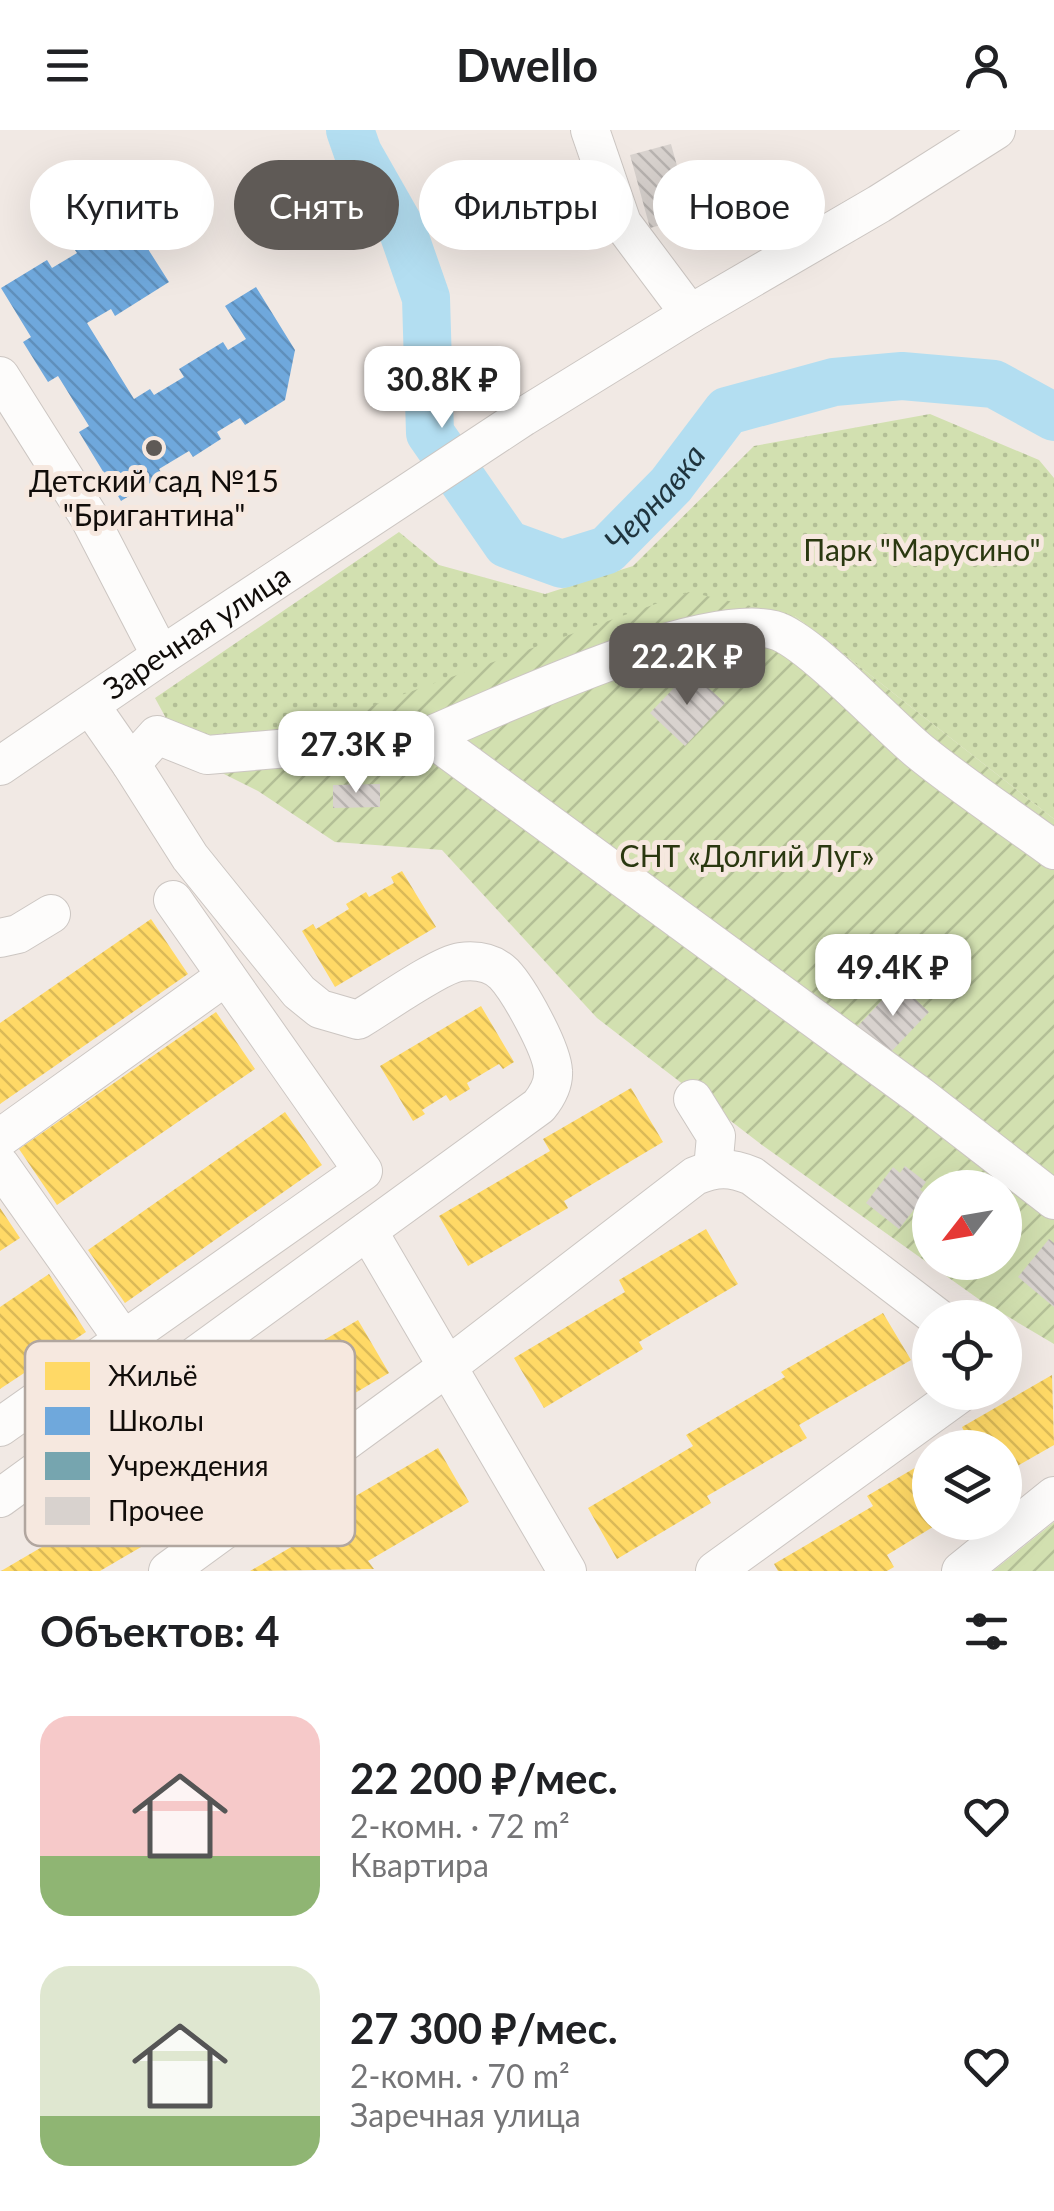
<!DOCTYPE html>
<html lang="ru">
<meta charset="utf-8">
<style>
body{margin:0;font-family:Lato,sans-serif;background:#f2f2f2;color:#202124;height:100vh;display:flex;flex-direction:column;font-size:38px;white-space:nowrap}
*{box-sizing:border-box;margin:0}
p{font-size:32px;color:#757577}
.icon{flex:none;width:55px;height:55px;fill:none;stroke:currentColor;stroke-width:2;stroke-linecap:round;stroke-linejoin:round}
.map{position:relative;height:1441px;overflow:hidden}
.sheet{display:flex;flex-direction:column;background:#fff;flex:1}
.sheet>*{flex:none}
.banner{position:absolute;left:30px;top:30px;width:995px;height:90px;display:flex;gap:20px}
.needle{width:65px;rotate:239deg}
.buttons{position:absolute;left:912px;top:1040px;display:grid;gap:20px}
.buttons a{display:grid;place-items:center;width:110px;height:110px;border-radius:50%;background:#fff;box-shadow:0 10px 40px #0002;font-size:50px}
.price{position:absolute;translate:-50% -85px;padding:0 22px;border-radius:20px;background:#fff;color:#222;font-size:32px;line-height:65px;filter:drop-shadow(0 2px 5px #0008)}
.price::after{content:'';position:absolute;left:50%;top:60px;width:30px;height:22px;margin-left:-15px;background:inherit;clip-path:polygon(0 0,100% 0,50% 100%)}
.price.on{background:#5f5a56;color:#fff}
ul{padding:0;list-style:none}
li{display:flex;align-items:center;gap:30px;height:250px;padding:0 40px}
li span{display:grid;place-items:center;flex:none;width:280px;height:200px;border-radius:30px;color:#555}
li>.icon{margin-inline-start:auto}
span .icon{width:120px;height:120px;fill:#fffc;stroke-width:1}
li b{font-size:42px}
h2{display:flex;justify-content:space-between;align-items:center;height:120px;padding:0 40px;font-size:42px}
.chip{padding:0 35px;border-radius:45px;background:#fff;box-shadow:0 10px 40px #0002;font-size:35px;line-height:90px}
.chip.on{background:#5f5a56;color:#fff}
header{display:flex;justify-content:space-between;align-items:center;height:130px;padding:0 40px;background:#fff;font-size:45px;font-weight:700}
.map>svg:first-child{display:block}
.grass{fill:url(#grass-dots)}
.garden{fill:url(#garden-furrows);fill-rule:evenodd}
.homes{fill:url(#homes-back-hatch)}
.schools{fill:url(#schools-back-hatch)}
.public{fill:url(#public-back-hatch)}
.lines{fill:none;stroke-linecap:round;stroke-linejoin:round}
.river{stroke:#b3def1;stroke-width:48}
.building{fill:url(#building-back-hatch)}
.minor-casing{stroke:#ccc6c2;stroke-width:40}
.minor{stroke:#fdfcfb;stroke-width:38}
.poi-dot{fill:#5f5a56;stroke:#f6e8df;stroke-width:4}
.labels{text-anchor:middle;stroke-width:10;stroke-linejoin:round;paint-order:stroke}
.poi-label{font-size:30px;fill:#110d0a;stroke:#f6e8df}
.park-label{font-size:30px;fill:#2a3810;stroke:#f6e8df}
.street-label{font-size:30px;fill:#110d0a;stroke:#f6e8df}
.water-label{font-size:32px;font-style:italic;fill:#1f343e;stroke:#f6e8df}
.key{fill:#f6e8df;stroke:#b1a69f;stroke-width:2.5}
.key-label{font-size:28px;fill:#110d0a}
</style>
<header><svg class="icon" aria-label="menu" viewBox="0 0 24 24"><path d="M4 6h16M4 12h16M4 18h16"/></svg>Dwello<svg class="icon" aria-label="person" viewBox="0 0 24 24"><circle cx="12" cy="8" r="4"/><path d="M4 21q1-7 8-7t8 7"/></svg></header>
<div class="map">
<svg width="1054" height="1441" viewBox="0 0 1054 1441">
<defs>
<pattern id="grass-dots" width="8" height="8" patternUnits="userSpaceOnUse" patternTransform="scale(2.5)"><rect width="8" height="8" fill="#d2e0b0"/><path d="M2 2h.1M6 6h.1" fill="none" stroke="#b3bf96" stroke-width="1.8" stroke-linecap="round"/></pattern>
<pattern id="garden-furrows" width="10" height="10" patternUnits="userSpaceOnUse" patternTransform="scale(2.5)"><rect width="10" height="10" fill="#d2e0b0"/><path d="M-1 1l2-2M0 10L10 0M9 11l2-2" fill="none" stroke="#b3bf96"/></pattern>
<pattern id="homes-back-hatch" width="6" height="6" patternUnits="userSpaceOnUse" patternTransform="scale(2.5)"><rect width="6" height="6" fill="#ffd966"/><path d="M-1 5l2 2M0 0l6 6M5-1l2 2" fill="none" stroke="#dab957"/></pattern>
<pattern id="schools-back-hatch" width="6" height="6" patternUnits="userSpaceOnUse" patternTransform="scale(2.5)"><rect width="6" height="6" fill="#6fa8dc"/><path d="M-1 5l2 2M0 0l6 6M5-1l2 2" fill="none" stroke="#5f8fbb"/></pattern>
<pattern id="public-back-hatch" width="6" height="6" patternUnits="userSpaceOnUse" patternTransform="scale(2.5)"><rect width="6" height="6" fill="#76a5af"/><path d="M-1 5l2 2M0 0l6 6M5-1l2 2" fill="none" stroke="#5f858d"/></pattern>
<pattern id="building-back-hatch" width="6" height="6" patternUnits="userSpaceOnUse" patternTransform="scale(2.5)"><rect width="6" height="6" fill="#d8d2ce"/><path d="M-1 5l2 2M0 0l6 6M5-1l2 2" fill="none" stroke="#b8b3b0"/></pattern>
</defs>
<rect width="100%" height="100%" fill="#f1e9e4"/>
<path class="grass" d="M930 284 1039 330 1054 348V689L795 486 275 612H210L167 590 155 568 399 402 439 435 545 464 633 436 754 316Z"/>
<path class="garden" d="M689 462 795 486 1054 689V1214L980 1170 762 1015 597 888 442 720 335 712 258 661 206 635ZM930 1058H1005V1132H930Z
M1054 1392V1441H993Z"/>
<path class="homes" d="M402 741 436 797 335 857 302 801 313 794 316 799 349 779 346 774 366 762 369 767 394 753 391 747Z
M151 789 188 844 0 974V893Z
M481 876 514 932 503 939 499 934 467 953 470 959 450 971 446 965 422 980 425 984 413 991 380 936Z
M216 882 255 939 57 1075 19 1019Z
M631 958 663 1012 564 1071 568 1078 468 1136 439 1086 550 1021 543 1009Z
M285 982 322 1035 125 1173 88 1120Z
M0 1078 20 1108 0 1121Z
M706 1099 738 1154 639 1212 643 1219 544 1278 514 1228 625 1162 619 1150Z
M49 1144 86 1202 0 1259V1177Z
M883 1183 911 1230 799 1295 807 1308 707 1366 711 1373 617 1429 588 1378 693 1316 686 1305 785 1247 781 1242Z
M358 1190 389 1243 289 1302 294 1311 193 1370 201 1382 100 1441H1L88 1390 81 1379 179 1321 174 1311 274 1252 268 1243Z
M1052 1245 1054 1315 1005 1343V1318H949L967 1307 962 1297Z
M438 1318 469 1372 368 1431 374 1439 250 1441 353 1381 347 1371Z
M930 1329V1392H941L887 1425 894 1437 887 1441H778L774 1434 873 1376 867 1366Z"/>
<path class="schools" d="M125 83 169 152 115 186 111 179 87 193 134 269 150 259 154 265 184 247 179 239 223 212 228 220 246 209 225 176 256 157 295 220 285 270 245 295 240 288 217 302 221 309 193 327 189 321 159 339 163 345 121 371 79 302 89 296 58 246 48 252 23 212 31 207 1 158 47 130 52 138 77 123 72 116Z"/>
<path class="public" d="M572 48 598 91 577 103 551 61Z"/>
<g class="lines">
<path class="river" id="s1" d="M350 0 358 23 403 102 426 168 430 303 507 414 562 434 607 420 671 355 727 281 834 252 902 246 994 254 1054 287"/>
</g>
<path class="building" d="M671 14 691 87 650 98 630 25Z
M690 541 725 573 685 616 650 583Z
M380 654V677L333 678V655Z
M898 853 929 882 888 925 858 896Z
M905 1036 926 1052 920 1060 926 1064 899 1099 866 1073 893 1037 900 1043Z
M1049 1109 1054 1113V1177L1018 1147Z"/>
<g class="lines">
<defs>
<g id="minor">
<path d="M590 0 622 93 690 184"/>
<path d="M0 246 89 387 161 526"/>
<path d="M90 575 131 634 157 605 207 625 429 606 920 966 1054 1070"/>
<path d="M429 606C503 575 700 481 774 500 808 509 887 595 919 621 962 656 1009 687 1054 720"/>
<path id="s2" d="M0 636 161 526 523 287 690 184 879 74 996 0"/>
<path d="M0 808 18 804 51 784"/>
<path d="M693 969 716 1006 713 1039"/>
<path d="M0 1008 226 846"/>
<path d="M0 1035 123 1209"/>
<path d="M368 1101 567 1441"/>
<path d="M0 1297 363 1041 173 770"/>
<path d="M0 1368 539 976C547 966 554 954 553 941 552 919 519 860 504 844 492 832 476 830 460 832 439 835 380 877 358 890L320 879 299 862 190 727 131 634"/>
<path d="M168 1441 447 1237 695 1046C717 1037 730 1037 752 1046L938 1188"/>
<path d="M715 1441 962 1262"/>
<path d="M961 1441 1054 1366"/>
</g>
</defs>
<use href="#minor" class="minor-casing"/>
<use href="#minor" class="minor"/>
</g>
<circle class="poi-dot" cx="154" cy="318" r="10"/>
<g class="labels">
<g class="poi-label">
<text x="154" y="362">Детский сад №15<tspan x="154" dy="34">"Бригантина"</tspan></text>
</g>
<g class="park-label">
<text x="922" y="431">Парк "Марусино"</text>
<text x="747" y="737">СНТ «Долгий Луг»</text>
</g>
<g class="street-label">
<text dy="10" stroke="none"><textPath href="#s2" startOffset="238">Заречная улица</textPath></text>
</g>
<g class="water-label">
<text dy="11" stroke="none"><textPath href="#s1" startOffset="632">Чернавка</textPath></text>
</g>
</g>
<rect x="25" y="1211" width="330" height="205" rx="15" class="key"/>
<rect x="45" y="1232" width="45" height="28" fill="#ffd966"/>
<rect x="45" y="1277" width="45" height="28" fill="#6fa8dc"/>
<rect x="45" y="1322" width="45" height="28" fill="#76a5af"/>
<rect x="45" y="1367" width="45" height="28" fill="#d8d2ce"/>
<g class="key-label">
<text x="108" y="1256">Жильё</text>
<text x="108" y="1301">Школы</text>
<text x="108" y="1346">Учреждения</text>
<text x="108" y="1391">Прочее</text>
</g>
</svg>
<div class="buttons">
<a><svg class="needle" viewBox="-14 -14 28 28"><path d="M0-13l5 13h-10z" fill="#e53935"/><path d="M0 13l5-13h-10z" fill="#757577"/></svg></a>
<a><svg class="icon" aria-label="locate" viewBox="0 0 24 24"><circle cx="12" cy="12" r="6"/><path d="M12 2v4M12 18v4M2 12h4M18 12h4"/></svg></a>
<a><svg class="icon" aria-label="layers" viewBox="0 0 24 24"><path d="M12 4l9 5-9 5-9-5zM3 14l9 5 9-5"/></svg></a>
</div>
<b class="price" style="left:442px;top:301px">30.8K ₽</b>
<b class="price on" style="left:687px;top:578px">22.2K ₽</b>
<b class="price" style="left:356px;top:666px">27.3K ₽</b>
<b class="price" style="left:893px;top:889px">49.4K ₽</b>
<div class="banner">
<a class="chip">Купить</a>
<a class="chip on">Снять</a>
<a class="chip">Фильтры</a>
<a class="chip">Новое</a>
</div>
</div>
<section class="sheet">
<h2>Объектов: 4<svg class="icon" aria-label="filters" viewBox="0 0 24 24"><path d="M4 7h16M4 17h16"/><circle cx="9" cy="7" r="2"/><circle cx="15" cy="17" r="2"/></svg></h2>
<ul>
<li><span style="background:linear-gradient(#f6c9c9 70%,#8fb573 0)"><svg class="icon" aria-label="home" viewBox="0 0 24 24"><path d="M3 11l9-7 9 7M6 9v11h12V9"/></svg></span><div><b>22 200 ₽/мес.</b><p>2-комн. · 72 m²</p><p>Квартира</p></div><svg class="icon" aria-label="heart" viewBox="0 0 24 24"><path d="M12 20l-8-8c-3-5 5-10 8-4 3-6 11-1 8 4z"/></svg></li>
<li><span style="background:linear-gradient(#dfe7d0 75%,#8fb573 0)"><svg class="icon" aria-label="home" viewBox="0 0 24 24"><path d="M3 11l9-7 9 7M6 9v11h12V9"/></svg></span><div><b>27 300 ₽/мес.</b><p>2-комн. · 70 m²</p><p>Заречная улица</p></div><svg class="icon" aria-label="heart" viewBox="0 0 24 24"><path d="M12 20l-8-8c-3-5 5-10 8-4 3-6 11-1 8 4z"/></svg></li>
</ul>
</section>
